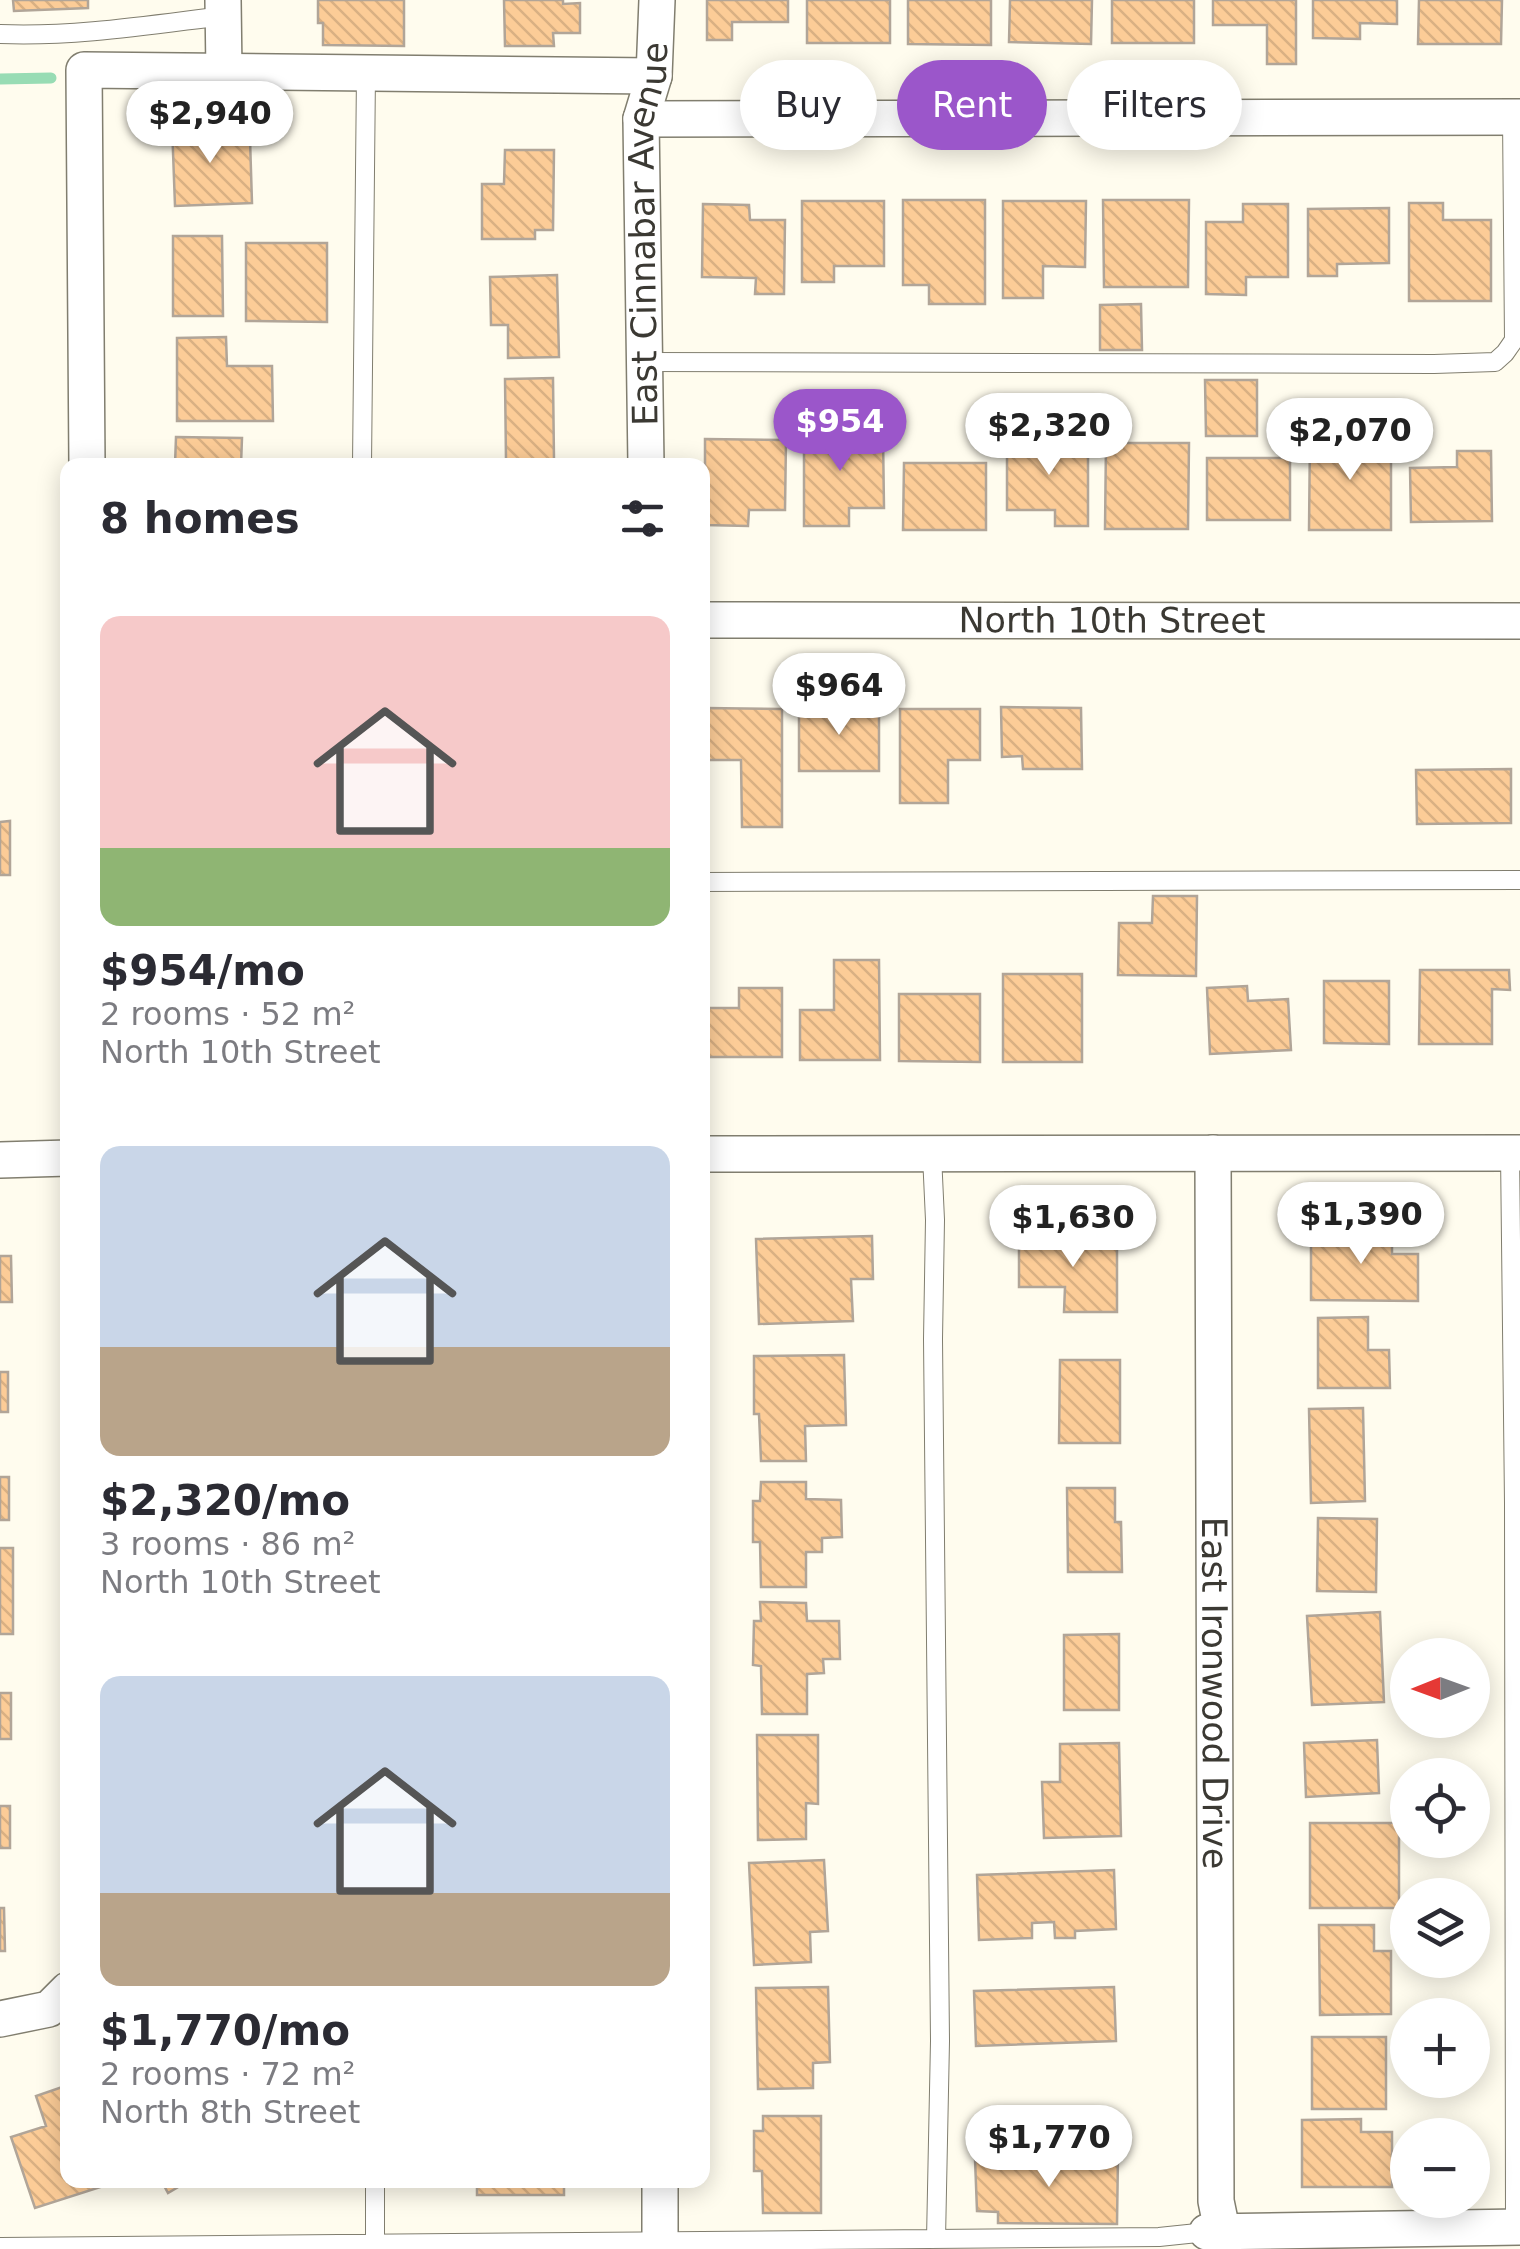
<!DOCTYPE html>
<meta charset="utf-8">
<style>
body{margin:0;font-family:"DejaVu Sans",sans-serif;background:#f2f2f3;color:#2b2b33;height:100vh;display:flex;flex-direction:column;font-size:38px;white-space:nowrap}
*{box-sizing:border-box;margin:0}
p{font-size:32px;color:#7c7c81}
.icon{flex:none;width:55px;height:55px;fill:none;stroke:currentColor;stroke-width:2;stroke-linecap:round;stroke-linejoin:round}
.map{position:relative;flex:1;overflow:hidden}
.sheet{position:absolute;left:60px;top:458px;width:650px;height:1730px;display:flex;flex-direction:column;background:#fff;border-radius:20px;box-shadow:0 5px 25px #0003}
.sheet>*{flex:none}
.banner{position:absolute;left:740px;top:60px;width:630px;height:90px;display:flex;gap:20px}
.needle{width:65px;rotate:269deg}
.tools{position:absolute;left:1390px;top:1638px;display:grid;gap:20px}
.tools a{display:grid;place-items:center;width:100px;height:100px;border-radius:50%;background:#fff;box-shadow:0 5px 25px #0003;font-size:50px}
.price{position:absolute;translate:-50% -85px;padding:0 22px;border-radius:35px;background:#fff;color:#222;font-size:32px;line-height:65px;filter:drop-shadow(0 2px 5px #0008)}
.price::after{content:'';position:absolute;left:50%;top:60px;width:30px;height:22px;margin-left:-15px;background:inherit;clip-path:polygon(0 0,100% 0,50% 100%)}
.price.current{background:#9b56ca;color:#fff}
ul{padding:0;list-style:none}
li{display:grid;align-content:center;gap:20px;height:530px;padding:0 40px}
li span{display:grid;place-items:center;height:310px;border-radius:20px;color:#555}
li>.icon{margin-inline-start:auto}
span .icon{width:180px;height:180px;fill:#fffc;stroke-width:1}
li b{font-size:42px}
h2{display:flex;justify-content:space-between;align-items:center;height:120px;padding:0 40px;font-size:42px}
.chip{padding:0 35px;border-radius:45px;background:#fff;box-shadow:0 5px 25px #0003;font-size:35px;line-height:90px}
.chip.current{background:#9b56ca;color:#fff}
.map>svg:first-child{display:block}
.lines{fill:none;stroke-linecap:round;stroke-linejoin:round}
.stream{stroke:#98dcb4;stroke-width:11}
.building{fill:url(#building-back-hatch);stroke:#b1a598;stroke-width:2.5}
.lane-casing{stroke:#817e6f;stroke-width:20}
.street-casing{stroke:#817e6f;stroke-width:38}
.lane{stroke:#fff;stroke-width:18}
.street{stroke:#fff;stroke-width:35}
.labels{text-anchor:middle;stroke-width:8;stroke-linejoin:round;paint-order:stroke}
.street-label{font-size:35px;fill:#3b3933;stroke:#fff}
</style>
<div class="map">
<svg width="1520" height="2249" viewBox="0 0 1520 2249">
<defs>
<pattern id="building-back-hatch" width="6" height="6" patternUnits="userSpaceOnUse" patternTransform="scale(2.5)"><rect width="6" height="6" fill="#fccc97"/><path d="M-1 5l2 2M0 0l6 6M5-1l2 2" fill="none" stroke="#d9b083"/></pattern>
</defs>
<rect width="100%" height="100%" fill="#fffcee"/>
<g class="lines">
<path class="stream" d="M0 79 51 78"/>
</g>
<path class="building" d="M13 0H88V8L14 11Z
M318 0H404V46L323 45V23H318Z
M504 0H563V4L580 3V33H553L554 46H505Z
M707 0H788V22H732V40H707Z
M807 0H890V43H807Z
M908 0H991V45L908 44Z
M1010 0H1092L1091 44 1009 42Z
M1112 0H1194V43H1112Z
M1213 0H1296V64H1267V25H1213Z
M1313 0H1397V24L1360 23V39L1313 38Z
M1419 0H1502L1501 44H1418Z
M225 123 226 140 250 139 252 203 175 206 172 125Z
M505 150H554L553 230H535V239H482V184H504Z
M903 200H985V304H929V285H903Z
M1103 200H1189L1188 287H1104Z
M802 201H884V266H834V282H802Z
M1003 201H1086L1085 267 1043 266V298H1003Z
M1409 203H1443V220H1491V301H1409Z
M703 204 749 205 750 220H785L784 294H755L756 278 702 277Z
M1243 204H1288V277H1246V295L1206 294V222H1243Z
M1389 208V263L1337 264V276H1308V209Z
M173 236H222L223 316H173Z
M246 243H327V322L246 321Z
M557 275 559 357 508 358V325H491L490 277Z
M1141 304 1142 350H1100V305Z
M226 337 227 366H272L273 421H177V338Z
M553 378 554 460H506L505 379Z
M1205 380H1257V436H1206Z
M804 422H839V436H883L884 508H849V526H804Z
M1310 436H1391V530H1309Z
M176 437 242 438 241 465H175Z
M1007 438H1088V526H1055V510H1007Z
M705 439 786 440 785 510H749L748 526 705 525Z
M1106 443H1189L1188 529H1105Z
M1457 451H1491L1492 521 1411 522 1410 468 1457 467Z
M1207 458H1290V520H1207Z
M904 463H986V530H903Z
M799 706H879V771H799Z
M1001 707 1081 708 1082 769H1023L1022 756 1002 757Z
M705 708 782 709V827H742L741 760H706Z
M900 709H980V760H948V803H900Z
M1511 769V823L1417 824 1416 770Z
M10 821V875H0V822Z
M1153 896H1197L1196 976 1118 975 1119 923H1152Z
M834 960H879L880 1060H800V1010H834Z
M1420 970H1509L1510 990 1492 989V1044H1419Z
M1003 974H1082V1062H1003Z
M1324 981H1389V1044L1324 1043Z
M1247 986 1248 1001 1288 999 1291 1050 1210 1054 1207 988Z
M739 988H782V1057H707V1008H739Z
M899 994H980V1062L899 1061Z
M1311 1229 1392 1230V1254H1418V1301L1311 1300Z
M872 1236 873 1279H851L853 1321 759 1324 756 1239Z
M1019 1238H1117V1312H1064L1065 1287H1019Z
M0 1256H11L12 1302H0Z
M1368 1317V1350H1389L1390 1388H1318V1318Z
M844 1355 846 1425 805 1426 806 1461H761L759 1414H754V1356Z
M1060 1360H1120V1443H1059Z
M0 1372H8V1412H0Z
M1363 1408 1365 1501 1311 1503 1309 1409Z
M0 1477H9V1520H0Z
M761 1482H806V1499L841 1500 842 1537 822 1538V1552H806V1587H761L760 1542H753V1501H760Z
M1067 1488H1115V1522H1121L1122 1572H1068Z
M1318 1518 1377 1519 1376 1592 1317 1591Z
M0 1548H13V1634H0Z
M760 1602 806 1603 807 1621H839L840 1659H823L824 1673 807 1674V1714H762L761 1666 753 1665 754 1621H761Z
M1380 1612 1384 1702 1312 1705 1307 1616Z
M1119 1634V1710H1064V1635Z
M1472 1664H1479V1709H1472Z
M0 1693H11V1739H0Z
M757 1735H818V1804L806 1803V1839L758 1840Z
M1377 1740 1379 1793 1306 1797 1304 1743Z
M1119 1743 1121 1836 1044 1838 1042 1782H1060V1744Z
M0 1806H10V1848H0Z
M1310 1823H1399V1908H1310Z
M824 1860 828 1931 810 1932 811 1962 754 1965 749 1863Z
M1114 1870 1116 1929 1075 1931V1938H1055L1054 1922 1032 1923V1938L979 1940 977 1875Z
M0 1908H4L5 1951H0Z
M1319 1925H1374V1951H1391V2014L1320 2015Z
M828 1987 830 2062 813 2063V2088L758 2089 756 1988Z
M1114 1987 1116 2041 976 2046 974 1991Z
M1312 2037H1386V2109H1312Z
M68 2085V2180H112L113 2183 35 2208 11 2137 46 2126 36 2096Z
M763 2116H821V2213H763L762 2171H754V2131H763Z
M1361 2119V2132H1392V2187H1302V2120Z
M1118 2156 1117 2224 998 2223V2212L977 2211 975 2159Z
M161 2180H190L168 2193Z
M477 2180H564V2195H477Z"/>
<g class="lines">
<defs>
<path id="lane" d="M0 34C75 37 149 25 223 16
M645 362 1434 364 1495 362 1505 353 1514 340 1512 117
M362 465 366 73
M702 882 1520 880
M1510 1153 1514 1503 1515 2227
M932 1155 935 1220 933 1339 940 2041 936 2239
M375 2180V2242
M0 2247C386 2243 773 2241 1159 2237L1207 2232"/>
<g id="street">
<path d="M223 0 224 72"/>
<path d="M641 119 1520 117"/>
<path d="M87 465 84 70 654 76"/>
<path id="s1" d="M646 465 641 119 654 76 657 0"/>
<path id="s2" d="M702 620 1520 621"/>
<path id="s3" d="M1213 1153 1216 2201 1222 2230"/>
<path d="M702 1154 1520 1153"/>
<path d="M0 1160 68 1158"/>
<path d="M0 2019 49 2009 68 1990"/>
<path d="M660 2180V2249"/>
<path d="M1207 2232 1520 2227"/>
</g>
</defs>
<use href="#lane" class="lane-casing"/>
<use href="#street" class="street-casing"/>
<use href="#lane" class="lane"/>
<use href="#street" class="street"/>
</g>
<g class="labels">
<g class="street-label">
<text dy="12" stroke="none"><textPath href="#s1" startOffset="232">East Cinnabar Avenue</textPath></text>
<text dy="12" stroke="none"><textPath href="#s2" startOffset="410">North 10th Street</textPath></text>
<text dy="12" stroke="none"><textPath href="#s3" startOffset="540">East Ironwood Drive</textPath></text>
</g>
</g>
</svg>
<div class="tools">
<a><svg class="needle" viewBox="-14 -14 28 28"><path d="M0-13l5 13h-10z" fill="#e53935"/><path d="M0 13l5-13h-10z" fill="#7c7c81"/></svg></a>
<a><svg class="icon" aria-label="locate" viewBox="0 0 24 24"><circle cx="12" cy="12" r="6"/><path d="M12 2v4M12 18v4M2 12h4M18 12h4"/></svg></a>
<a><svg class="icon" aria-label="layers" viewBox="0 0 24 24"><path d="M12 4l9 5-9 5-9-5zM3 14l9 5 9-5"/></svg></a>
<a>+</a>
<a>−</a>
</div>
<b class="price" style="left:210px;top:166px">$2,940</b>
<b class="price current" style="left:840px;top:474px">$954</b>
<b class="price" style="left:1049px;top:478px">$2,320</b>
<b class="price" style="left:1350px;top:483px">$2,070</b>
<b class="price" style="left:839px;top:738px">$964</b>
<b class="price" style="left:1361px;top:1267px">$1,390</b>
<b class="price" style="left:1073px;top:1270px">$1,630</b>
<b class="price" style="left:1049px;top:2190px">$1,770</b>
<div class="banner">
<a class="chip">Buy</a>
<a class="chip current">Rent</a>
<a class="chip">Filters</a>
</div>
<section class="sheet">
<h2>8 homes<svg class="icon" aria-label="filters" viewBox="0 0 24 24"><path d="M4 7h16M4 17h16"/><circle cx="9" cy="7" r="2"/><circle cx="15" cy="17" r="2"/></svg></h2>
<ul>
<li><span style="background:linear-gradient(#f6c9c9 75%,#8fb573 0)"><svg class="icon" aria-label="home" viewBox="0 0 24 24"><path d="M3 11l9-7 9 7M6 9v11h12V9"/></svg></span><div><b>$954/mo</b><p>2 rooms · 52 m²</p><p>North 10th Street</p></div></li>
<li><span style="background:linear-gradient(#c9d6e8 65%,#b9a48a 0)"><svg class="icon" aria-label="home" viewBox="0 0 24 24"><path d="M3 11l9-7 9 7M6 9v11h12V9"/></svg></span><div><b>$2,320/mo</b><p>3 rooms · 86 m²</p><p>North 10th Street</p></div></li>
<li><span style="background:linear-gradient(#c9d6e8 70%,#b9a48a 0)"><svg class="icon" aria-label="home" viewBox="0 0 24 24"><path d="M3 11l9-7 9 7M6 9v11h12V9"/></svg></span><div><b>$1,770/mo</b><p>2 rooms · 72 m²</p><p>North 8th Street</p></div></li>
</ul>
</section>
</div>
